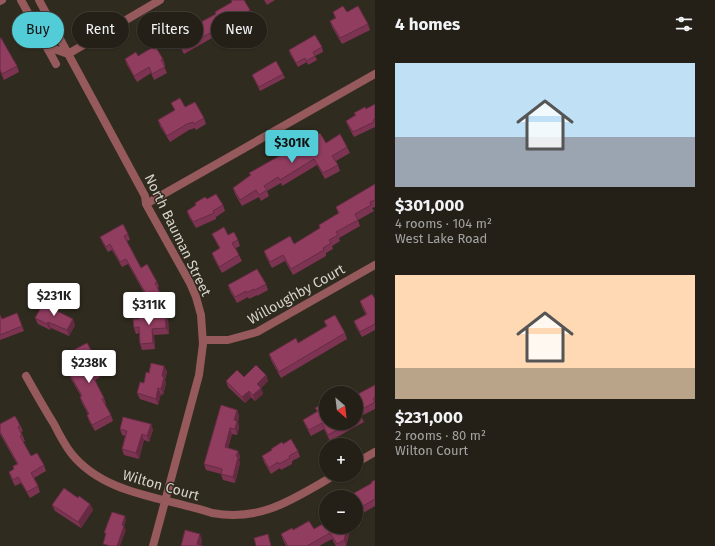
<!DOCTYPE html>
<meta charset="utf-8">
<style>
body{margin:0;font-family:"Fira Sans",sans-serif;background:#302d24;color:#f1f3f6;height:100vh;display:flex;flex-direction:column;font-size:15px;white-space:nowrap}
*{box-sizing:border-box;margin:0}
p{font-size:13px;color:#a3a3a1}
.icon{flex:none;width:22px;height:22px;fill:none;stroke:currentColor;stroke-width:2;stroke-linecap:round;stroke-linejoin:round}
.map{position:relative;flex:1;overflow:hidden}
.details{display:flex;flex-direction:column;background:#242017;width:340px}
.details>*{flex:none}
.banner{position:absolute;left:12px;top:12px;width:303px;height:36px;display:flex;gap:8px}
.needle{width:26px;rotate:152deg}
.buttons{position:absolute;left:319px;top:386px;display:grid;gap:8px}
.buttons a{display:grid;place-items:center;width:44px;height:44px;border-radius:50%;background:#242017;box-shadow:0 1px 3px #0004,0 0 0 1px #413e36;font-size:20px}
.price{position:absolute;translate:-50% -34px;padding:0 9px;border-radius:4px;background:#fff;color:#222;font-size:13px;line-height:26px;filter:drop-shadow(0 1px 2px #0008)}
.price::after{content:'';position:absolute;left:50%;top:24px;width:12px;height:9px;margin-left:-6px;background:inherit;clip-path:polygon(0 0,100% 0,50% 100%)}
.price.active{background:#52ccd6;color:#111}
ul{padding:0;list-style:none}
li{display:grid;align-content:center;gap:8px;height:212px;padding:0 20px}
li span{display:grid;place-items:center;height:124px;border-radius:0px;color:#555}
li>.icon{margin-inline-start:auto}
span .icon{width:72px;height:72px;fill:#fffc;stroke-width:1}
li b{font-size:17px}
h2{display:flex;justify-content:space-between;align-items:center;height:48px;padding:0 20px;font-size:17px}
.pill{padding:0 14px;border-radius:18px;background:#242017;box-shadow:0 1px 3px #0004,0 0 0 1px #413e36;font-size:14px;line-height:36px}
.pill.active{background:#52ccd6;color:#111}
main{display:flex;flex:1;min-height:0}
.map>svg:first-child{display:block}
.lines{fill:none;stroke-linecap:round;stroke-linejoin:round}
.street{stroke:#96595c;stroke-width:8}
.wall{fill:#7d3453}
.shaded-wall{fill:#662b43}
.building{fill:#913d60;stroke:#662b43}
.labels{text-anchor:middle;stroke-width:3;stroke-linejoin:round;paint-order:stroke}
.street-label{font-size:14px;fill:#d6d3cc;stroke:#302b1f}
</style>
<main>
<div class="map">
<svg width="375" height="546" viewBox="0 0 375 546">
<rect width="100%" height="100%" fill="#302b1f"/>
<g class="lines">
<path class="street" d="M21 0 56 64
M39 0 145 196 146 204 190 283 196 297 201 315 203 344 199 375 153 546
M0 1 2 0
M46 46 68 54 160 0
M146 204 375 74
M203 340H228L257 332 375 265
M26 376C35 392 44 408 54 424 59 434 64 444 71 453 104 495 164 497 212 513 262 522 293 499 335 475
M356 463 375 452"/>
</g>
<path class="wall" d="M264 0H275L267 5Z
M250 10 252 15 184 54 177 41 175 36 183 32 182 30 192 27 215 14V12Z
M333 12H347L368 24 370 30 342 44 332 27 330 21 335 18Z
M0 38 17 66 19 72 4 80 0 71Z
M322 47 323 52 315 56 317 60 308 65 307 62 298 67 290 54 289 50Z
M138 56 163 59 165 65 164 66 167 73 154 80 151 73 137 82 127 65 125 59Z
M283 74 285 78 260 91 252 75Z
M171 103 185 107 204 118 206 124 196 130 195 128 189 130 170 142 160 126 158 120 175 111Z
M375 105V127L354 137 348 126 346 121 355 115 354 113Z
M326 143 347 147 350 153 336 161 338 165 340 171 325 179 317 165 282 186 281 183 267 191 269 196 261 201 259 197 242 206 235 194 233 188 250 175 249 173Z
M375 184V207L372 208 374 211 358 220 360 226 339 238 340 241 332 246 333 249 326 253V256L293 275 285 261 272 268 266 257 264 251 294 244 320 229 319 225 338 213 336 207Z
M207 199 223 205 225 211 216 217V219L196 228 189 217 187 211Z
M128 234 130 240 127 241 141 268 157 282 159 287 157 288 162 298 151 305 128 264 122 267 112 250 108 252 102 242 100 237Z
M212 234 228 235 238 240 240 246 236 248 239 255 242 261 222 273 214 259 212 253 220 249 215 240Z
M266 284 268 290 257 296V295L249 299 248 297 237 303 230 291 228 285Z
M375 299V330L362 337 356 327 354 321 366 315 362 307 360 301Z
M17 313 24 331 0 340V315L2 319Z
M35 318 75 325 69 336 51 328 50 330 38 324Z
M168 319 169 334 154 335 155 349 142 350 140 344 139 333 136 334 134 328Z
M324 321 345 333 347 339 281 378 271 360 269 354 298 343 326 326Z
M70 352 98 362 101 368 97 370 100 377 95 380 104 398 106 404 105 405 111 415 113 421 95 431 89 421 87 415 88 414 82 403 80 397 81 396 70 377 68 371 77 366 72 358Z
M164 366 167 372 165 380 166 383 163 395 161 394 158 405 140 399 137 393 144 383 149 373Z
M266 375 268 381 261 388 263 394 255 401 251 397 245 403 228 387 226 381 244 377Z
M375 385V409L361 416 364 422 330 441 324 429 311 436 305 425 303 420 317 412 315 408 326 423H356V395Z
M237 410 239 416 238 422 239 427 237 435 232 434 228 448 238 451 240 457 239 460 240 463 235 483 223 480 221 474 206 470 204 464Z
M0 424 20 425 23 431 21 432 25 441 23 442 31 456 44 465 46 471 34 478 38 486 40 492 30 498 21 483 15 486 11 478 9 472 14 469 13 466 17 464 0 434Z
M151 424 153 430 149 442 144 440 139 459 124 455 122 449 125 436 122 435 120 429Z
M283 444 298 451 300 457 292 461V464L281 470 280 468 271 474 264 462 262 456Z
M375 480V506L356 517 360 526 350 531 346 546H336L332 539 319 546H286L283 540 281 534 293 530 314 529 326 527H356V497L372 484Z
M90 504 93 510 81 528 55 511 52 505Z"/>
<path class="shaded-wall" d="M165 313 168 319 169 334 166 328Z
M73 319 75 325 69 336 67 330Z
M48 322 51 328 50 330 47 324Z
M152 329 154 335 155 349 153 343Z
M164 366 167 372 165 380 166 383 163 395 161 389 162 376Z
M266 375 268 381 261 388 263 394 255 401 253 395 257 384Z
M158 388 161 394 158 405 156 399Z
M249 391 251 397 245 403 242 397Z
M237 410 239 416 238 422 239 427 237 435 235 429 234 420Z
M151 424 153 430 149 442 147 436Z
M230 428 232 434 227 453 225 447Z
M142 434 144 440 139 459 136 453Z
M238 451 240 457 239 460 240 463 235 483 233 477Z
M90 504 93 510 81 528 78 522Z
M125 516 126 520 124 527 126 530 120 546H117Z
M348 527H349L350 531 346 546 344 540Z
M200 534 202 540 201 546 197 544Z"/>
<path class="building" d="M231 0H244L250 10 182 49 175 36 183 32 182 30 191 24 192 27 216 14 215 12 232 2Z
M343 6 347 12 358 6 368 24 340 38 330 21 336 18 333 12Z
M315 35 322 47 313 52 315 56 306 61 305 58 296 63 289 50Z
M0 38H1L17 66 2 74 0 69Z
M155 46 163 59 161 60 165 67 152 74 149 67 134 76 125 59 136 52 138 56Z
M276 61 283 74 259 87 252 75Z
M180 98 185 107 195 102 204 118 194 124 193 122 187 124 167 136 158 120 175 110 171 103Z
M375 104V119L373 120 374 122 353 132 346 121 356 115 354 113 365 107 366 109Z
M320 133 326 143 340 134 347 147 332 156 338 165 323 173 314 159 280 180 278 177 264 186 267 190 259 195 256 190 240 200 233 188 251 175 249 173Z
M375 184V200L370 202 371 205 355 214 358 220 336 232 338 235 329 240 331 243 323 248 324 250 291 269 283 255 270 262 264 251 290 236 294 244 320 228 319 225 339 213 336 207Z
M216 194 223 205 213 211 214 213 193 222 187 211 196 205 195 203 205 197 207 199Z
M123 224 128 234 124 236 141 268 147 264 157 282 155 283 160 293 149 299 126 259 120 262 110 244 106 247 100 237Z
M224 227 228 235 234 232 238 240 232 243 239 255 219 267 212 253 220 248 212 234Z
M257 269 266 284 255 290 254 289 246 293V291L235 297 228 285Z
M372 294 375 299V324L360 332 354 321 367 314 360 301Z
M43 304 73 319 67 330 48 322 47 324 35 318Z
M17 313 22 326 0 335V315L2 319Z
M165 313 166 328 152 329 153 343 140 344 139 327 134 328 133 319H139V315Z
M335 315 345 333 279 372 269 354 296 338 298 343 327 326 324 321Z
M87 343 98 362 94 364 98 371 92 375 104 398 102 399 111 415 92 425 87 415 89 414 80 397 82 396 68 371 78 366 70 352 83 345Z
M151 363 164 366 162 376 164 377 161 389 158 388 156 399 137 393 140 382 144 383 146 372 149 373Z
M256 365 266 375 257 384 261 388 253 395 249 391 242 397 226 381 237 370 244 377Z
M375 385V397L373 399 375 402 359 411 362 417 356 420V395Z
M326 402V423H350L328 435 322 423 309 430 303 420 318 411 315 408Z
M221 405 237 410 234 420 237 421 235 429 230 428 225 447 238 451 236 456 238 457 233 477 221 474 222 469 204 464Z
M15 416 20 425 18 427 22 435 20 436 31 456 37 453 44 465 31 473 38 486 27 492 18 477 13 480 9 472 14 469 13 466 18 464 0 432V424Z
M123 417 151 424 147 436 142 434 136 453 122 449 127 431 120 429Z
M291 439 298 451 289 456 290 458 279 464 278 462 269 468 262 456 272 450 271 449 282 442 283 444Z
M375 480V499L356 510V497H347L372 483 371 482Z
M64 488 78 498 79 496 90 504 78 522 52 505Z
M112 512 125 516 122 525 124 526 117 546H110L103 544 106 533H104Z
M356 516 358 520 356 521Z
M309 521 314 529 326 522V527H348L344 540 337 544 330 533 307 546H288L281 534 292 528 293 530Z
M185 530 200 534 197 544 203 546H181Z
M268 534 271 546H256L254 538Z"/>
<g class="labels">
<g class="street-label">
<text transform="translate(178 235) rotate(64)" y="5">North Bauman Street</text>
<text transform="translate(296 294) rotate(-29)" y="5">Willoughby Court</text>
<text transform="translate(161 485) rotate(16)" y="5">Wilton Court</text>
</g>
</g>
</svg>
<div class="buttons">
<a><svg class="needle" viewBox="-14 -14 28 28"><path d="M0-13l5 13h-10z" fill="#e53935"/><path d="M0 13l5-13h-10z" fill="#a3a3a1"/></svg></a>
<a>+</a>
<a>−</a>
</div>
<b class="price active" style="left:292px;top:164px">$301K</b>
<b class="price" style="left:54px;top:317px">$231K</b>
<b class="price" style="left:149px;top:326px">$311K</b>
<b class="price" style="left:89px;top:384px">$238K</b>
<div class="banner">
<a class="pill active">Buy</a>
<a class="pill">Rent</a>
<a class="pill">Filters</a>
<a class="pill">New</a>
</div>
</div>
<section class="details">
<h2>4 homes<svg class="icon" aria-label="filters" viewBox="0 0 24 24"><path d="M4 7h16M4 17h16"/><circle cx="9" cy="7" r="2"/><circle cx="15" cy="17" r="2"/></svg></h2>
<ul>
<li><span style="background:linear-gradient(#bfe0f5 60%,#9aa5b1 0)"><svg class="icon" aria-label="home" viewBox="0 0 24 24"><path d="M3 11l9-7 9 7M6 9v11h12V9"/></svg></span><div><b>$301,000</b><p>4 rooms · 104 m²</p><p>West Lake Road</p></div></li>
<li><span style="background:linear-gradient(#ffd9b3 75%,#b9a48a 0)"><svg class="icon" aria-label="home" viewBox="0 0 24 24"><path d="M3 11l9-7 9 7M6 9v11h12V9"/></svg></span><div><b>$231,000</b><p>2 rooms · 80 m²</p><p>Wilton Court</p></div></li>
</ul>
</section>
</main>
